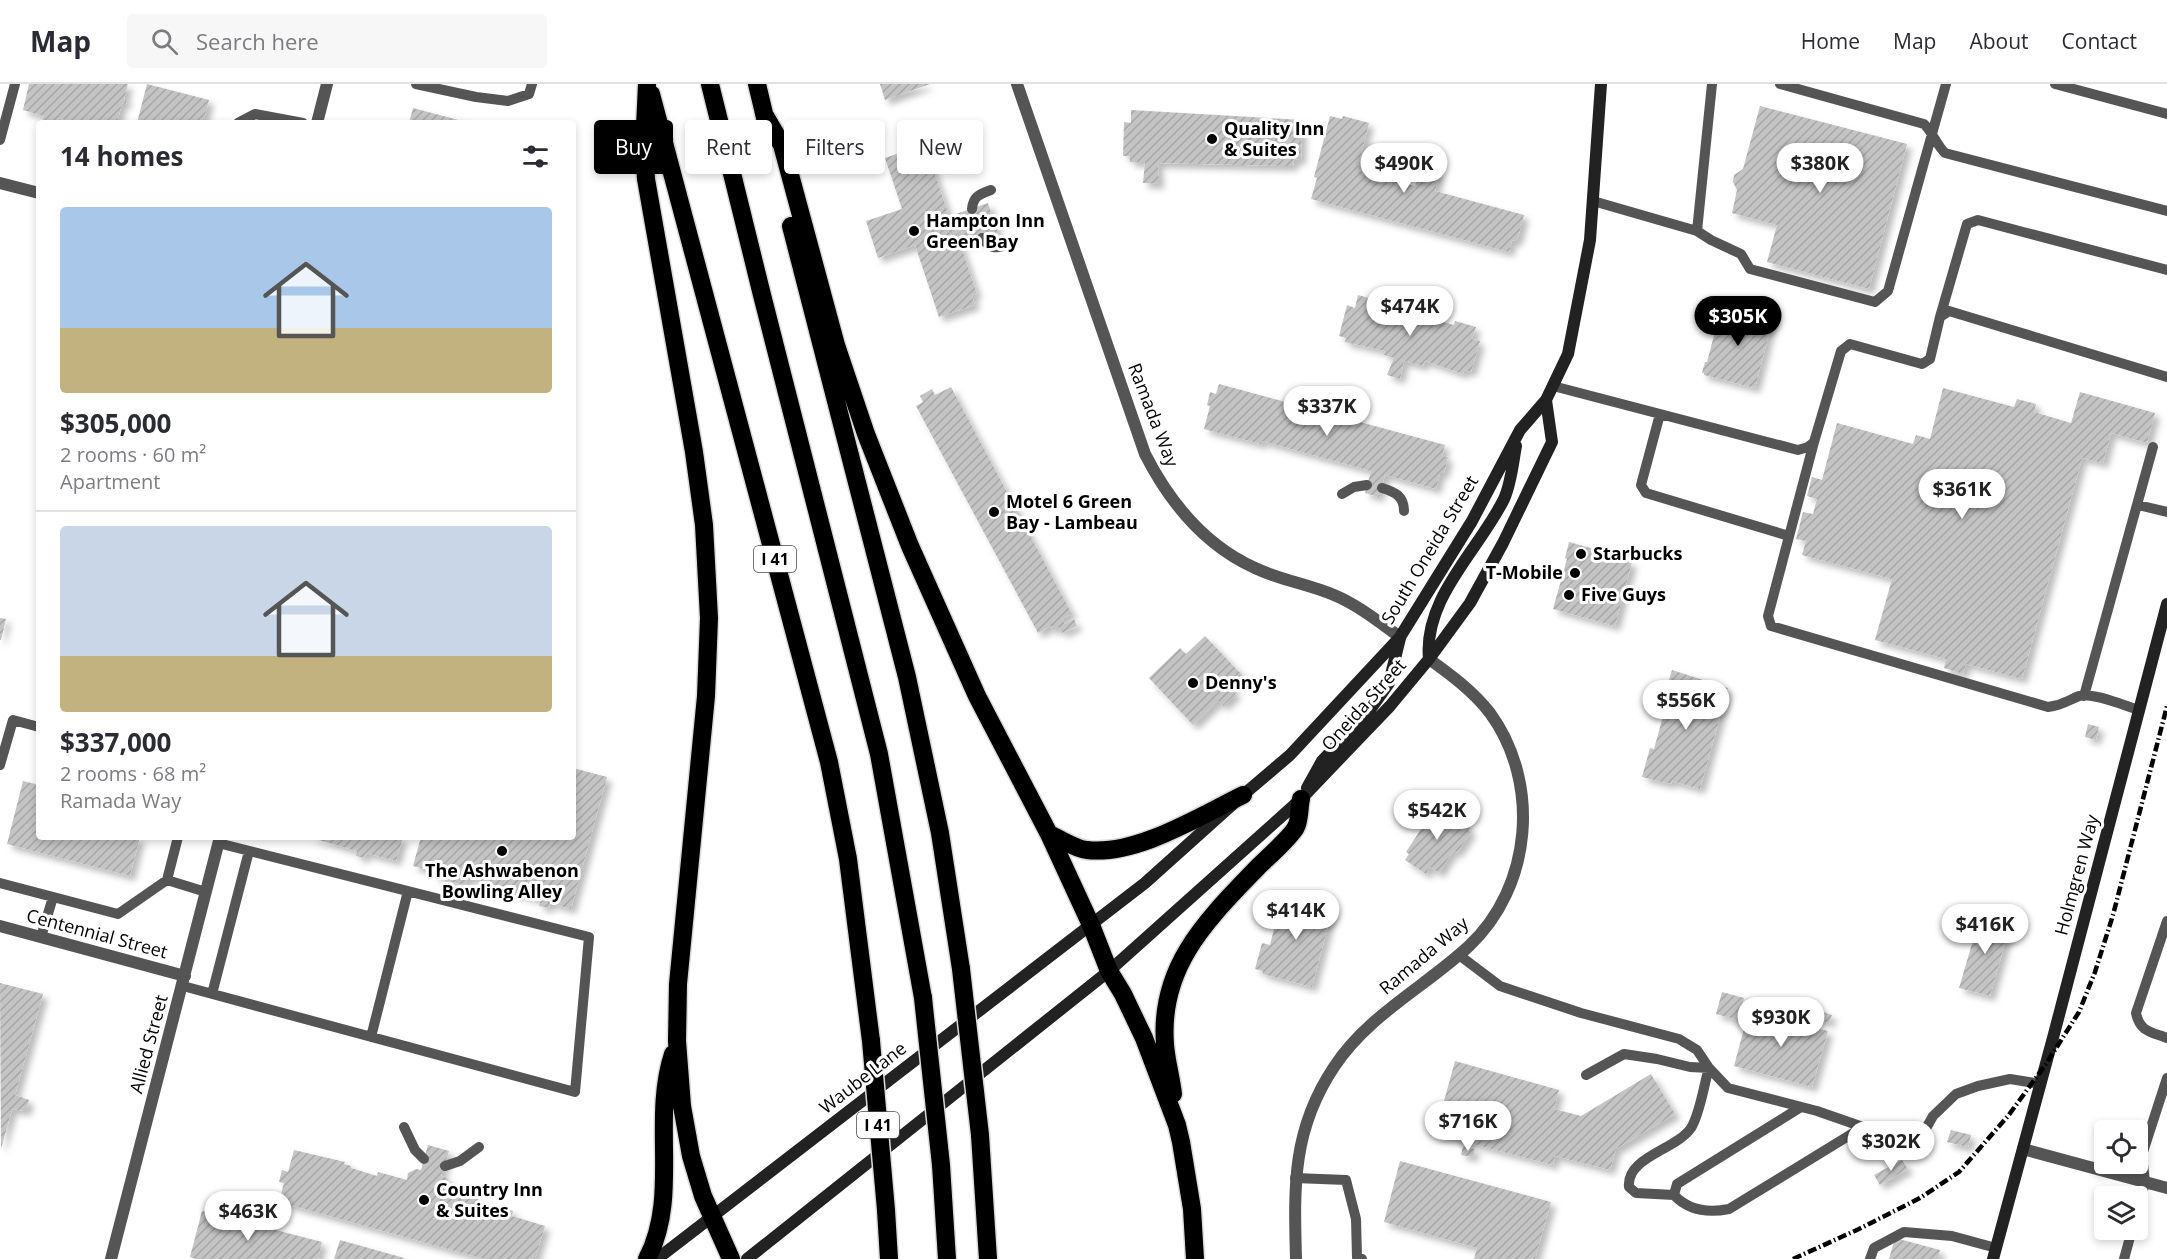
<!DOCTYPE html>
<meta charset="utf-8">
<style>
body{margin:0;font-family:"Open Sans",sans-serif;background:#f7f7f7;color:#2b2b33;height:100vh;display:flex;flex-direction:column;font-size:22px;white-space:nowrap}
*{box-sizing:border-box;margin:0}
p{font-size:20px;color:#7c7c81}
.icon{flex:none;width:33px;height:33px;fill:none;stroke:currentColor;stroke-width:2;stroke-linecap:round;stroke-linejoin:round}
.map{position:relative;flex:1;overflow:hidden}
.side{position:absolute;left:36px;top:36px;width:540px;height:720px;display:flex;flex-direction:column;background:#fff;border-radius:6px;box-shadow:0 3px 9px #0003}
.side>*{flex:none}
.guide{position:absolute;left:594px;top:36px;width:570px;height:54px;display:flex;gap:12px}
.fabs{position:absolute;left:2094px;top:1036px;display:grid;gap:12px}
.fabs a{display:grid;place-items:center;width:54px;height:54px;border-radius:6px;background:#fff;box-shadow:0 3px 9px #0003;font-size:30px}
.price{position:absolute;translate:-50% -51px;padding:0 14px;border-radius:21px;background:#fff;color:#222;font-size:20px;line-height:39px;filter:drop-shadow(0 2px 3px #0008)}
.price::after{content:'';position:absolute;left:50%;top:36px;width:18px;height:14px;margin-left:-9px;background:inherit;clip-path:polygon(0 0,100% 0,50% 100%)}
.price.active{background:#000;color:#fff}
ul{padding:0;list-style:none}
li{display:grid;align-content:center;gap:12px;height:318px;padding:0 24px}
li+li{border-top:2px solid #e1e1e2}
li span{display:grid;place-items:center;height:186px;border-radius:6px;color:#555}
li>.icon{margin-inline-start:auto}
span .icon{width:108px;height:108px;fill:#fffc;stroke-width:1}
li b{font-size:26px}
h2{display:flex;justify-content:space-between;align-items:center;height:72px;padding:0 24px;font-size:26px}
.tag{padding:0 21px;border-radius:6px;background:#fff;box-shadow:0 3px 9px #0003;font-size:21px;line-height:54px}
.tag.active{background:#000;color:#fff}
header{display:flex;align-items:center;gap:36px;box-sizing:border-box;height:84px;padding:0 30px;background:#fff;border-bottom:2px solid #e1e1e2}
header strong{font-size:28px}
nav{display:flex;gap:33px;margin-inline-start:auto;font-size:21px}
.search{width:420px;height:54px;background:#f7f7f7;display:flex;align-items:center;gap:15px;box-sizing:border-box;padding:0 21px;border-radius:6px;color:#7c7c81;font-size:22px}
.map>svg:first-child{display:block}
.building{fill:url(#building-hatch);filter:url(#shadow)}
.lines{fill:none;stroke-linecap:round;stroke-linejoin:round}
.highway-casing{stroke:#dbdbdb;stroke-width:21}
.lane{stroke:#555;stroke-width:10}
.street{stroke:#555;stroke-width:12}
.secondary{stroke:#222;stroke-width:12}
.highway{stroke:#000;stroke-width:18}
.rail{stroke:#000;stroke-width:4.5;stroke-dasharray:9 3 1.5 3;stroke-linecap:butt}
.highway-bridge-casing{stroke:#dbdbdb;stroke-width:21;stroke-linecap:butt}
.highway-bridge{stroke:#000;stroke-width:18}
.poi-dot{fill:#000;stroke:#fff;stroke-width:2}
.labels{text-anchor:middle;stroke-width:6;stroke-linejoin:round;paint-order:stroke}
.shield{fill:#fff;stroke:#4c4c4c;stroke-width:1.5}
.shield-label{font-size:16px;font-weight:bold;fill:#000}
.poi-label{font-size:18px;font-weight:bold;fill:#000;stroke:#fff;text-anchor:start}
.street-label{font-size:18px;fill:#000;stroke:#fff}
</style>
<header>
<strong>Map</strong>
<div class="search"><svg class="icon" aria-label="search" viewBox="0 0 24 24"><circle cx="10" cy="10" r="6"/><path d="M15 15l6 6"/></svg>Search here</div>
<nav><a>Home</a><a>Map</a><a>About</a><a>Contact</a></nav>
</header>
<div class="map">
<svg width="2167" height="1175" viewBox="0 0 2167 1175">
<defs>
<pattern id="building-hatch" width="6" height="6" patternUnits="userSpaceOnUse" patternTransform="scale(1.5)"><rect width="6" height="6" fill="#c4c4c4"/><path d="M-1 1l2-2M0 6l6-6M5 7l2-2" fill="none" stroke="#a7a7a7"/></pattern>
<filter id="shadow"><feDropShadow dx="5" dy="5" stdDeviation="3" flood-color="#0004"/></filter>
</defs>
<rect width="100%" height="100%" fill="#fff"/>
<path class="building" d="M29 0H128L124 15H127L126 20 122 19 117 39H77L58 34 56 39H46L42 38 43 32 23 26Z
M147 0 209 16 203 39H137Z
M880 0H930L885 16Z
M1760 22 1907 60 1869 205 1767 178 1777 141 1732 129 1737 106 1733 98 1734 91 1743 85Z
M413 24 466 38V39H409Z
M1131 26 1302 36 1301 76 1294 75 1293 82 1158 79 1159 100 1143 99 1145 78H1130V72H1123L1124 38 1131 39Z
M1330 32 1342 35 1343 32 1369 39 1357 86 1415 102 1420 83 1440 89 1435 107 1524 131 1517 157 1512 156 1509 168 1311 115 1317 94 1314 93Z
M920 62 923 71 928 70 951 138 958 136 956 130 988 119 998 149 966 160 961 146 956 148 977 210 972 211 975 221 939 233 915 161 878 174 866 137 902 125 885 74Z
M1358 211 1379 217 1378 221 1396 226 1397 222 1437 233 1435 236 1454 241 1455 237 1476 243 1472 255 1480 257 1471 288 1464 286 1463 290 1425 277 1423 282 1404 277 1400 295 1387 291 1394 274 1384 271 1385 267 1345 258 1346 254 1339 252 1347 221 1355 224Z
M1722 221 1773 234 1755 304 1704 291V289H1702L1705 278H1707Z
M1219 300 1445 361 1442 372 1448 373 1444 389H1440L1436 405 1385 391 1379 413 1365 409 1371 387 1262 357 1261 360 1204 345 1210 322 1207 321 1210 308 1216 310Z
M951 303 1072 530 1062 535 1065 540 1074 535 1077 542 1062 549 1059 543 1053 547 1051 542 1038 549 916 322 923 318 920 312 932 305 935 311Z
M1943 304 2014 323 2017 315 2036 320 2034 328 2071 339 2080 308 2155 329 2147 359 2111 349 2103 379 2082 374 2022 595 1966 580 1963 590 1944 584 1946 575 1875 556 1892 495 1802 471 1806 457 1796 455 1803 428 1813 430 1817 415 1807 412 1812 393 1822 396 1837 339 1913 360 1916 351 1930 355Z
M1569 458 1594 465 1593 468 1632 478 1615 542 1553 525 1567 475 1565 474Z
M0 534 6 535 1 556H0Z
M1205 552 1242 591 1230 603 1236 610 1223 622 1218 617 1193 641 1149 594 1180 564 1186 570Z
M1672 586 1728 604 1700 705 1672 697 1671 700 1642 693 1650 664 1654 665 1668 614 1664 613Z
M2088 640 2099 643 2096 656 2085 653Z
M573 684 607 693 571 825 550 819 549 824 539 822 541 816 482 801 483 798 472 793 467 796 465 801 436 794 437 788 413 782 421 753H573Z
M23 697 39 701V753H140L130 792 7 760Z
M1436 722 1470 744 1468 746 1471 748 1457 769 1454 766 1439 789 1430 783 1426 790 1405 776 1409 770 1406 768Z
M308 753H403L396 777 366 769 364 774 356 772 357 767Z
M1283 810 1333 823 1312 903 1263 890V887L1255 885 1262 859 1270 861Z
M1981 829 2011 838 1990 912 1959 904Z
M0 899 43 910 15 1011 29 1016 26 1027 12 1025 1 1065Z
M1722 908 1744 914 1738 936 1716 930Z
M1807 923 1832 931 1829 939 1805 931Z
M1749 926 1828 947 1812 1003 1734 982Z
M1455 977 1559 1006 1554 1025 1581 1032 1651 990 1675 1030 1616 1065 1610 1086 1555 1072 1553 1081 1435 1050Z
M1951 1046 1971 1051 1968 1063 1947 1058Z
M428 1061 449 1067 441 1092 447 1094 451 1101 449 1107 478 1115 477 1119 513 1127 512 1132 545 1142 535 1175H484L279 1118 284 1099 279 1098 282 1086 288 1088 294 1066 345 1078 344 1080 351 1082V1084L377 1092 378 1088 407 1096 408 1089 416 1085 421 1086Z
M1463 1062 1475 1065 1473 1073 1461 1071Z
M1902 1076 1908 1085 1880 1101 1874 1091Z
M1400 1077 1551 1118 1535 1175H1474L1477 1164 1384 1138Z
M202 1127 322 1158 318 1175H196L190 1173Z
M1895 1154 1940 1166 1938 1175H1889Z
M340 1156 404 1174V1175H334Z"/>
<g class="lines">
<defs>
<path id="highway" d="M647 0 644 64 646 95 694 368 704 441 709 534 706 612 678 900 677 957 682 1022 691 1072 703 1112 731 1175
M710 0 762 211 879 670 923 914
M757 0 767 42
M651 10 829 678 848 775 871 957
M764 30 782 61 836 261 866 350 910 462 977 612 1049 750 1091 841 1109 887 1123 910 1144 954 1177 1041 1181 1058 1192 1125 1195 1175
M791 142 907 593 940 749 961 885
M1049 750C1061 755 1075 765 1087 766 1136 772 1200 732 1243 711
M1173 1010C1171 993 1166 976 1165 960 1159 881 1208 835 1258 783 1267 774 1292 752 1296 743 1300 736 1299 723 1301 715
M980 1051 988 1175
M941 1081 947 1175
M886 1126 889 1175
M647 1175C680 1112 651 1037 673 970"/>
</defs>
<use href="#highway" class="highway-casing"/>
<path class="lane" d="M416 0 476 13 508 17 529 10 532 0
M1780 0 1924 40C1933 49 1936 60 1945 69L2167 127
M2055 0 2167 30
M238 39 255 30 303 39
M0 56 15 0
M1593 117 1697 147 1712 0
M972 125C973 112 980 110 991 106
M1697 147 1711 156 1741 170 1750 185 1875 218 1888 207 1946 0
M982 154C992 167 996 164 1010 160
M1940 233 1967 140 1978 136 2167 186
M1553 302 1798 366 1808 363 1814 358 1841 267 1850 260 1922 280 1930 275 1940 233 1949 227 2167 293
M1660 330 1641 401 1646 409 1789 452
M1814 358 1768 532 1771 542 2048 623C2064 621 2066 617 2079 612 2093 608 2125 622 2139 626
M1382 404C1395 408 1404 412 1404 427
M1342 410 1354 403 1367 401
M2138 421 2167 428
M2084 612 2153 363
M0 681 13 636 39 643
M167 796 178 753
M0 799 118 830 167 796 206 808
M2167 837 2136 929C2140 948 2151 948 2167 954
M41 853 53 813
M1459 871 1500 902 1581 929 1679 955 1697 966 1709 984 1728 1004 1817 1027 1863 1043 1890 1059 1914 1061 1920 1055 1933 1032 1956 1010 1978 1002 2010 995 2041 1000
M183 902 575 1008 589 853 218 759
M212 910 249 767
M371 953 408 807
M1586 991 1624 970 1657 975 1690 983 1709 984C1704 1000 1700 1030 1691 1044 1676 1066 1626 1073 1629 1103L1636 1109 1674 1111
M1801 1023 1677 1100 1674 1111C1689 1127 1709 1129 1729 1125L1863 1043
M404 1043 415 1066 424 1075
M445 1082 460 1077 479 1063
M1295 1094 1346 1096 1356 1135 1357 1173 1362 1175
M2138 1127 2145 1098 2142 1071 2167 994
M1870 1175 1874 1164 1904 1148 1952 1152 1996 1164
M2124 1175 2132 1146"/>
<path class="street" d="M1017 0 1145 370C1170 419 1204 461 1255 484 1280 496 1308 500 1334 511 1358 521 1379 538 1400 553
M317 39 327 0
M0 99 39 109
M0 842 185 892
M2023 1065 2167 1104
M111 1175 220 753
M1296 1175C1294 1102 1292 1046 1334 983 1368 931 1425 903 1469 862 1532 803 1541 699 1490 629 1473 607 1451 591 1429 575"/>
<path class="secondary" d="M1429 575C1423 514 1479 466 1504 415 1511 400 1513 378 1516 362
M1307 704 1322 677 1367 630 1389 599 1400 554
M657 1175 1145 799 1243 711 1290 671 1400 553 1472 437 1520 346 1546 316 1568 270 1590 156 1601 0
M747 1175 1109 887 1301 715 1390 622 1429 575 1470 519 1503 459 1552 358 1546 316
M1993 1175 2054 950 2167 520"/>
<use href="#highway" class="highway"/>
<path class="rail" d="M1793 1175 1859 1145 1920 1114 1959 1088 2008 1032 2046 980 2079 928 2095 888 2113 831 2167 622"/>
<defs>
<path id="highway-bridge" d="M961 885 980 1051
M923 914 941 1081
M871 957 886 1126"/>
</defs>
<use href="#highway-bridge" class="highway-bridge-casing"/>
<use href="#highway-bridge" class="highway-bridge"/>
</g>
<g class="poi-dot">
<circle cx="1212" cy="55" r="6"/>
<circle cx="914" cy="147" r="6"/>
<circle cx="994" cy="428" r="6"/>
<circle cx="1581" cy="470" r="6"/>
<circle cx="1575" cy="489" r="6"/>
<circle cx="1569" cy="511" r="6"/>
<circle cx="1193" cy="599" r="6"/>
<circle cx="502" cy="767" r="6"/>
<circle cx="424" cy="1116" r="6"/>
</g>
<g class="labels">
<g class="shield">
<rect x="754" y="462" width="42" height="26" rx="4.5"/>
<rect x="857" y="1028" width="42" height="26" rx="4.5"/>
</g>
<g class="shield-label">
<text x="775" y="481">I 41</text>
<text x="878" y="1047">I 41</text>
</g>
<g class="poi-label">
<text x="1224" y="51">Quality Inn<tspan x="1224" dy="21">&amp; Suites</tspan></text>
<text x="926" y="143">Hampton Inn<tspan x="926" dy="21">Green Bay</tspan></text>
<text x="1006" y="424">Motel 6 Green<tspan x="1006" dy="21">Bay - Lambeau</tspan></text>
<text x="1593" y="476">Starbucks</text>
<text x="1563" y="495" text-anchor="end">T-Mobile</text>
<text x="1581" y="517">Five Guys</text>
<text x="1205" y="605">Denny's</text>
<text x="502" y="793" text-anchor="middle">The Ashwabenon<tspan x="502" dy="21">Bowling Alley</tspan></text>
<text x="436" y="1112">Country Inn<tspan x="436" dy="21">&amp; Suites</tspan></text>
</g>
<g class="street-label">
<text transform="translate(1153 331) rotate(69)" y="6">Ramada Way</text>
<text transform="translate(1430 466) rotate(-59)" y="6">South Oneida Street</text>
<text transform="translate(1364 621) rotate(-48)" y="6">Oneida Street</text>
<text transform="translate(2077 791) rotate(-75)" y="6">Holmgren Way</text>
<text transform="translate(97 850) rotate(15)" y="6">Centennial Street</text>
<text transform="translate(1424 872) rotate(-40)" y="6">Ramada Way</text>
<text transform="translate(149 960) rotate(-75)" y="6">Allied Street</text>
<text transform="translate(863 994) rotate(-38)" y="6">Waube Lane</text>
</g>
</g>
</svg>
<div class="fabs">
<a><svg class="icon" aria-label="locate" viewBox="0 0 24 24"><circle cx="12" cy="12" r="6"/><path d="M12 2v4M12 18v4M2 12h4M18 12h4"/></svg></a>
<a><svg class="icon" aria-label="layers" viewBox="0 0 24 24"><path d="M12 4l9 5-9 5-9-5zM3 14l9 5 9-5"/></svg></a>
</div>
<b class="price" style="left:1404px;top:110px">$490K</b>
<b class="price" style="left:1820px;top:110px">$380K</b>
<b class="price" style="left:1410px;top:253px">$474K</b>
<b class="price active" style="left:1738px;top:263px">$305K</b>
<b class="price" style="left:1327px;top:353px">$337K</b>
<b class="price" style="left:1962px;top:436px">$361K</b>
<b class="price" style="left:1686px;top:647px">$556K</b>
<b class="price" style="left:1437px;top:757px">$542K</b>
<b class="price" style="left:1296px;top:857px">$414K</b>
<b class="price" style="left:1985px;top:871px">$416K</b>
<b class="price" style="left:1781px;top:964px">$930K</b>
<b class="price" style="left:1468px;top:1068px">$716K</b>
<b class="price" style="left:1891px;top:1088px">$302K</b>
<b class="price" style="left:248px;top:1158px">$463K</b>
<div class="guide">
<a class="tag active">Buy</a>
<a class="tag">Rent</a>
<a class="tag">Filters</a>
<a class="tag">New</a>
</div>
<section class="side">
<h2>14 homes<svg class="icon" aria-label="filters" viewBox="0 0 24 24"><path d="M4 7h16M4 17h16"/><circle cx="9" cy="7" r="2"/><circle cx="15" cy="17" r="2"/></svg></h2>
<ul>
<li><span style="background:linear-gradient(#a9c7e8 65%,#c2b280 0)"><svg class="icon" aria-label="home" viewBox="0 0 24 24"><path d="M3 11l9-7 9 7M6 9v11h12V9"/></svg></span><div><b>$305,000</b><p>2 rooms · 60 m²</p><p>Apartment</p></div></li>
<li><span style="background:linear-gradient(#c9d6e8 70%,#c2b280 0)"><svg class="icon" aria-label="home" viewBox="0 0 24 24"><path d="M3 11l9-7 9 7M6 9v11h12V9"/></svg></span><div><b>$337,000</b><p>2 rooms · 68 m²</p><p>Ramada Way</p></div></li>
</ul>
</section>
</div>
